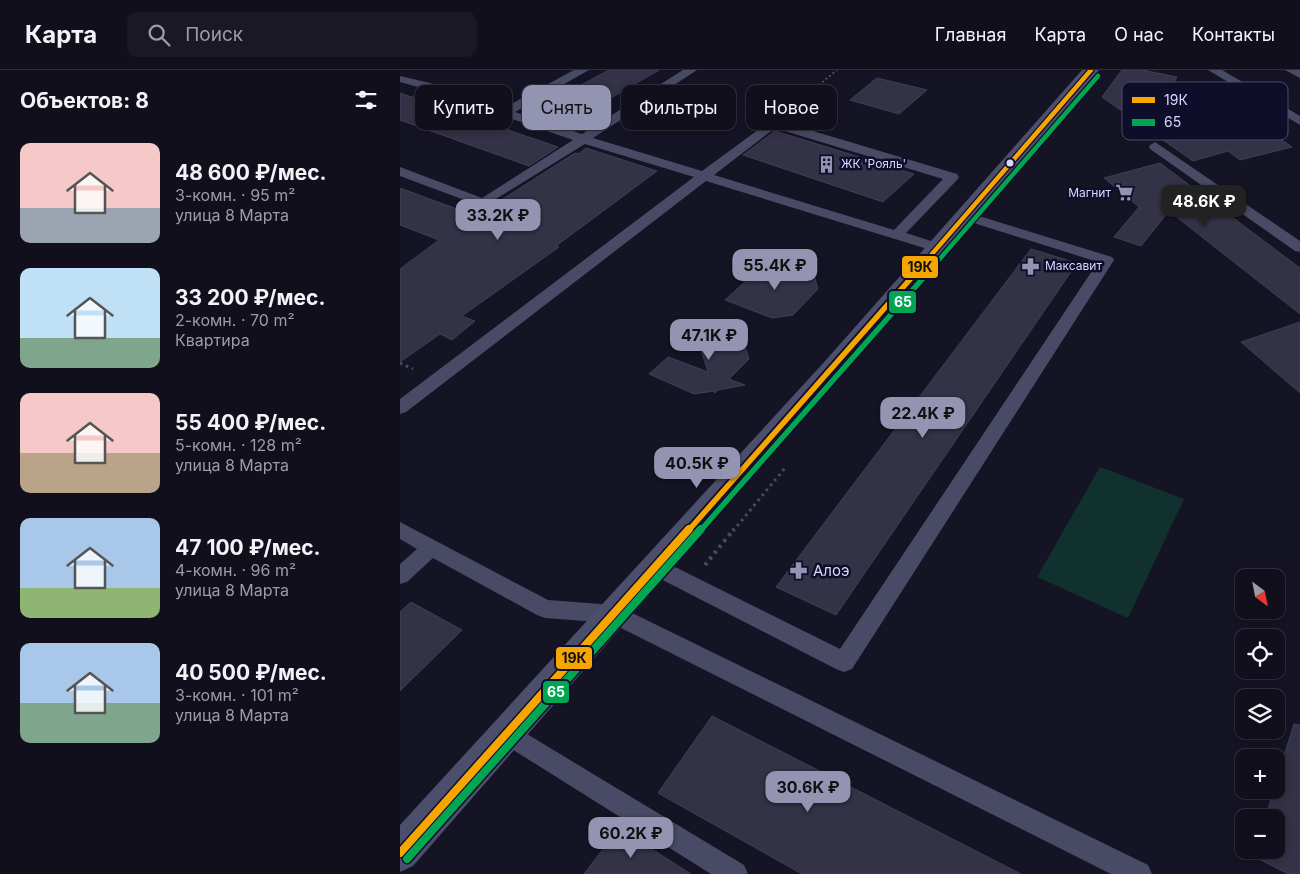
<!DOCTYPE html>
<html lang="ru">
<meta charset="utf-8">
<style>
body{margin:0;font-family:Inter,sans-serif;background:#191824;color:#f1f3f6;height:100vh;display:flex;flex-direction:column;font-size:19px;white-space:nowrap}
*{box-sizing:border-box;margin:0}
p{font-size:16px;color:#9c9ca3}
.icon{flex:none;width:28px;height:28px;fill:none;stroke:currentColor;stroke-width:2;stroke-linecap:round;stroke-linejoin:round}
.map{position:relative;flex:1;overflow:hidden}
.sheet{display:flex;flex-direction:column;background:#100f1b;width:400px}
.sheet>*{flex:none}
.banner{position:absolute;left:15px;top:15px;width:475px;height:45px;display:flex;gap:10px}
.needle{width:32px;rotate:148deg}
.tools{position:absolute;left:835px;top:499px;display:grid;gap:10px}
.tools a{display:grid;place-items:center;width:50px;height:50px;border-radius:10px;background:#100f1b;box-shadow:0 2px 8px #0003,0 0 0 1px #302f3a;font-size:25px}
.price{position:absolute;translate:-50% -42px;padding:0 11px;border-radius:10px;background:#9393b2;color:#111;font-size:16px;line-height:32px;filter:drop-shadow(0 1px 2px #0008)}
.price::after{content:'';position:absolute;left:50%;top:30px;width:15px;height:11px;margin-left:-8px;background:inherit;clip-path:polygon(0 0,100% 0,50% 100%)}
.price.on{background:#222;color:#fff}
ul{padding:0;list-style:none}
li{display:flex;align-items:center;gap:15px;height:125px;padding:0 20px}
li span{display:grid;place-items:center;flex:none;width:140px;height:100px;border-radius:10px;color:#555}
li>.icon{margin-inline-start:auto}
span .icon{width:60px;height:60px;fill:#fffc;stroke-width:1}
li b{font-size:21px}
h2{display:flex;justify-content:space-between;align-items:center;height:60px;padding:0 20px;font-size:21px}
.pill{padding:0 18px;border-radius:10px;background:#100f1b;box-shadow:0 2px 8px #0003,0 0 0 1px #302f3a;font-size:18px;line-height:45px}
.pill.on{background:#9393b2;color:#111}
header{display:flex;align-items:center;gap:30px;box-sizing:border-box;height:70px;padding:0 25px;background:#100f1b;border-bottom:1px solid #302f3a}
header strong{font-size:24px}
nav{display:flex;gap:28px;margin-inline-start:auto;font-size:18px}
.search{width:350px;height:45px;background:#191824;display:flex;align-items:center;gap:12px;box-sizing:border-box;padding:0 18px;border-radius:10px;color:#9c9ca3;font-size:19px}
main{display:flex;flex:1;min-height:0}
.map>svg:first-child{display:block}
.green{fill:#11312e}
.building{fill:#333246;stroke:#403f58}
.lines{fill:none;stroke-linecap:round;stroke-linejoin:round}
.path-far2{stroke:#405160;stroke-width:2;stroke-dasharray:2 2.5;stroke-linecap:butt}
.path-far1{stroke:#405160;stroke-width:3;stroke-dasharray:2.5 4;stroke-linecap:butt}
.path{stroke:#405160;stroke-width:4;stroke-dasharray:3 4.5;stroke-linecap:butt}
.lane{fill:#494a65;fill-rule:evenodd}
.secondary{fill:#4c4f6b;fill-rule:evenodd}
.bus-1-far2-casing{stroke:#0f0e2a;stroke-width:7}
.bus-1-far1-casing{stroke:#0f0e2a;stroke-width:9}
.bus-1-casing{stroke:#0f0e2a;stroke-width:11}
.bus-2-far2-casing{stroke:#0f0e2a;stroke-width:7}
.bus-2-far1-casing{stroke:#0f0e2a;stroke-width:9}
.bus-2-casing{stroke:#0f0e2a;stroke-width:11}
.bus-1-far2{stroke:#f7a600;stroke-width:4.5}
.bus-1-far1{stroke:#f7a600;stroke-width:5.5}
.bus-1{stroke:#f7a600;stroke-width:8}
.bus-2-far2{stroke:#00a651;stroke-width:4.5}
.bus-2-far1{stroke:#00a651;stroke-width:5.5}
.bus-2{stroke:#00a651;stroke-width:8}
.bus-dot{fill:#d7d7ff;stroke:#0f0e2a;stroke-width:2}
.labels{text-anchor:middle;stroke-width:5;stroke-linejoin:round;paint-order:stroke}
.far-poi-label{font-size:12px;fill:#d7d7ff;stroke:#0f0e2a;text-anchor:start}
.poi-label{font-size:15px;fill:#d7d7ff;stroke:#0f0e2a;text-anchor:start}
.key{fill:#0f0e2a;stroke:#4b4a6a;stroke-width:1}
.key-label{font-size:14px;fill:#d7d7ff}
.line-badge{stroke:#0f0e2a;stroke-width:2}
.badge-label{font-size:14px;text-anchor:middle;font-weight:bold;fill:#fff}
.pale-badge-label{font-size:14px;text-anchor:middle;font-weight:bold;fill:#111}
</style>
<header>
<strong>Карта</strong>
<div class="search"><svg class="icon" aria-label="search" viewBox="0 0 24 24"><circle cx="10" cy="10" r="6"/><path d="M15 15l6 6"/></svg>Поиск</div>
<nav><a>Главная</a><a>Карта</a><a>О нас</a><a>Контакты</a></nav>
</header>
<main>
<section class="sheet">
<h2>Объектов: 8<svg class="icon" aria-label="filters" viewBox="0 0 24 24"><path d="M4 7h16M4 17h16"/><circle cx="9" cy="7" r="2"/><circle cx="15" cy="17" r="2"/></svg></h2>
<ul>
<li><span style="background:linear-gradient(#f6c9c9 65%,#9aa5b1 0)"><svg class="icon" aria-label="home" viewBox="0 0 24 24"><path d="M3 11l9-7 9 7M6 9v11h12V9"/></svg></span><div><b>48 600 ₽/мес.</b><p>3-комн. · 95 m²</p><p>улица 8 Марта</p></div></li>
<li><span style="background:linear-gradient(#bfe0f5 70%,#7fa58c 0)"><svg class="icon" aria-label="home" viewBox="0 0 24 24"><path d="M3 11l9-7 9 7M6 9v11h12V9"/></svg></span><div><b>33 200 ₽/мес.</b><p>2-комн. · 70 m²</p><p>Квартира</p></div></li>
<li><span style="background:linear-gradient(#f6c9c9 60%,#b9a48a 0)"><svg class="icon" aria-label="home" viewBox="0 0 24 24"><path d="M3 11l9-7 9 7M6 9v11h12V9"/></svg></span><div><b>55 400 ₽/мес.</b><p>5-комн. · 128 m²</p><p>улица 8 Марта</p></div></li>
<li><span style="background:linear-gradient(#a9c7e8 70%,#8fb573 0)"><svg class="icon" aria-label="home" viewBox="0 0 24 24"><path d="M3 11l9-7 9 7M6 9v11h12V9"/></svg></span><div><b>47 100 ₽/мес.</b><p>4-комн. · 96 m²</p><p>улица 8 Марта</p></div></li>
<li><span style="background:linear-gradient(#a9c7e8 60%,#7fa58c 0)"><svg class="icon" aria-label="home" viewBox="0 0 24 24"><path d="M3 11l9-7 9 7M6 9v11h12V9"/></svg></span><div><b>40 500 ₽/мес.</b><p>3-комн. · 101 m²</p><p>улица 8 Марта</p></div></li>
</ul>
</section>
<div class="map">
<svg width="900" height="804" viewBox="0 0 900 804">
<rect width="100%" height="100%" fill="#151424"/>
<path class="green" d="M700 397 784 429 728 548 637 507Z"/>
<path class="building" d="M209 0H259L202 33 170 21Z
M722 0H742L777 7 767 24 824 63 860 55 892 77 840 90 828 81 793 91 702 27Z
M477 8 527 20 499 44 450 30Z
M0 23 158 77 129 96 0 50Z
M375 61 443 82 514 104 483 132 343 85Z
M186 78 257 101 156 176 159 177 62 246 75 251 52 270 40 264 0 292V199L39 170 0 155V118L76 146 175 83 178 84Z
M760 93 900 198V244L769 141 741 176 714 167 739 137 704 108Z
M631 179 677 193 436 545 376 517Z
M369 190 414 205 418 219 393 245 372 248 325 230Z
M337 249 349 289 329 309 345 315 318 320 315 323 314 321 294 324 249 304 268 287 308 302 294 258Z
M900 252V323L841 272Z
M11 532 62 560 0 621V542Z
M312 646 621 804H402L258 723Z
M894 654 900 655V804H888L853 786 855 780H876V748H865L874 720H876V711Z
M219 758 291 804H184Z"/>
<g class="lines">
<path class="path-far2" d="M391 38 437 0"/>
<path class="path-far1" d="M0 293 13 299
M333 461 385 398"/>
<path class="path" d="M305 495 334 459"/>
<path class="lane" d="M174 0H189L115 42 182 64 283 0H297L193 68 302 101 373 49 557 104 559 107 557 110 506 163 544 175 546 178 539 182 534 181 306 111 6 342 0 344V329L294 107 185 74 83 137 0 106V97L82 128 173 70 22 18 0 12V6L30 13 104 38ZM375 58 543 109 494 160 314 105Z
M808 0H822L900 46V55Z
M885 0H900V8Z
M755 72 900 171V182L895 181 750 79 749 76Z
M566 142 712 187 714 190 452 599 444 602 436 599 249 503 246 497 249 491 256 489 263 491 440 579 698 192 561 149 559 146 561 143Z
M0 452 148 530 214 535 222 538 748 795 752 804H711L211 553 145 548 137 545 33 488 7 512 0 514V494L17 479 0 469Z
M107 652 344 795 348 804H311L99 671 95 663 99 655Z"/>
<path class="secondary" d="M682 0H699L444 302 13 796 0 802V755L426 290Z"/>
<defs>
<path id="bus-1-far2" d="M519 199 691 0"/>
<path id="bus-1-far1" d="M288 461 520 198"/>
<path id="bus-1" d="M0 783 289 459"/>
<path id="bus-2-far2" d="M531 199 698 6"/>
<path id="bus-2-far1" d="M300 461 532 198"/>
<path id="bus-2" d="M7 789 301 459"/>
</defs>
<use href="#bus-1-far2" class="bus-1-far2-casing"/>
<use href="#bus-1-far1" class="bus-1-far1-casing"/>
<use href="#bus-1" class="bus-1-casing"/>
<use href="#bus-2-far2" class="bus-2-far2-casing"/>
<use href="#bus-2-far1" class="bus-2-far1-casing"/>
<use href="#bus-2" class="bus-2-casing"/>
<use href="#bus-1-far2" class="bus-1-far2"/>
<use href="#bus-1-far1" class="bus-1-far1"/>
<use href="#bus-1" class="bus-1"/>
<use href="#bus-2-far2" class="bus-2-far2"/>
<use href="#bus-2-far1" class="bus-2-far1"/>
<use href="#bus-2" class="bus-2"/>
</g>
<defs>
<symbol id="building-bare" viewBox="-9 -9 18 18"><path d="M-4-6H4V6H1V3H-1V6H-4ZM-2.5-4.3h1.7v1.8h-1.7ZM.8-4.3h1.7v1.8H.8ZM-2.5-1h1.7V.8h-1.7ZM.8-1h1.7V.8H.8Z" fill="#9393b2" stroke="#0f0e2a" stroke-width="2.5" paint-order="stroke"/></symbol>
<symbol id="supermarket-bare" viewBox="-9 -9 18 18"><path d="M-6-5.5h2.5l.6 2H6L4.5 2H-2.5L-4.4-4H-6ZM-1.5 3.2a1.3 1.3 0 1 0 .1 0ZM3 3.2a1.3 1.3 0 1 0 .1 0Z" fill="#9393b2" stroke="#0f0e2a" stroke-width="2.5" paint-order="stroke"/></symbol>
<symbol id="pharmacy-bare" viewBox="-9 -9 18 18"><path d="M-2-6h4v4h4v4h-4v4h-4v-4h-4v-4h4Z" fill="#9393b2" stroke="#0f0e2a" stroke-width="2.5" paint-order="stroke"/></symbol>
</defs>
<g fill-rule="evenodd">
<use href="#building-bare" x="414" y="82" width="25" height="25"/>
<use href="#supermarket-bare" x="712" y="110" width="25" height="25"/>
<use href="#pharmacy-bare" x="618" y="184" width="25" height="25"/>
<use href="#pharmacy-bare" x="386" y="488" width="25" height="25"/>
</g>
<circle class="bus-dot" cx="610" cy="93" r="4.5"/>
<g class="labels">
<g class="far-poi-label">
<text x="441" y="98">ЖК 'Рояль'</text>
<text x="711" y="127" text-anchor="end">Магнит</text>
<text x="645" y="200">Максавит</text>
</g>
<g class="poi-label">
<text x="413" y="506">Алоэ</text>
</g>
</g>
<rect x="722" y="12" width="166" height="58" rx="8" class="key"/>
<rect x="732" y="27" width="23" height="6" fill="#f7a600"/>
<rect x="732" y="49" width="23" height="7" fill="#00a651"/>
<g class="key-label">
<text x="764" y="35">19К</text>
<text x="764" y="57">65</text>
</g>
<g class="line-badge">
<rect x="501" y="185" width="38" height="24" rx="5" fill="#f7a600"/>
<rect x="488" y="220" width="29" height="24" rx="5" fill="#00a651"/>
<rect x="155" y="576" width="38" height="24" rx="5" fill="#f7a600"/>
<rect x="142" y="610" width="28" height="24" rx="5" fill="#00a651"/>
</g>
<g class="badge-label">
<text x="503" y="237">65</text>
<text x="156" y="627">65</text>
</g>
<g class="pale-badge-label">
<text x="520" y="202">19К</text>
<text x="174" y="593">19К</text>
</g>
</svg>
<div class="tools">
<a><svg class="needle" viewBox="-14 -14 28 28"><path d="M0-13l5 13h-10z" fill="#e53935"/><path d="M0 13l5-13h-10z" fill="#9c9ca3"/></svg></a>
<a><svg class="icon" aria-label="locate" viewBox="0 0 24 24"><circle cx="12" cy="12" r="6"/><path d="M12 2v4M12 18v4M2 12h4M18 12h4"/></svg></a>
<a><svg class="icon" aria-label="layers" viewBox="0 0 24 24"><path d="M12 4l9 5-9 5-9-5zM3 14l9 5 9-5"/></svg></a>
<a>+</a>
<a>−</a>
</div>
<b class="price on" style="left:804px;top:157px">48.6K ₽</b>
<b class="price" style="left:98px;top:171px">33.2K ₽</b>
<b class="price" style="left:375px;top:221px">55.4K ₽</b>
<b class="price" style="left:309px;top:291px">47.1K ₽</b>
<b class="price" style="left:523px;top:369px">22.4K ₽</b>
<b class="price" style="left:297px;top:419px">40.5K ₽</b>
<b class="price" style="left:408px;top:743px">30.6K ₽</b>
<b class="price" style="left:231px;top:789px">60.2K ₽</b>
<div class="banner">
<a class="pill">Купить</a>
<a class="pill on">Снять</a>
<a class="pill">Фильтры</a>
<a class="pill">Новое</a>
</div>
</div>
</main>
